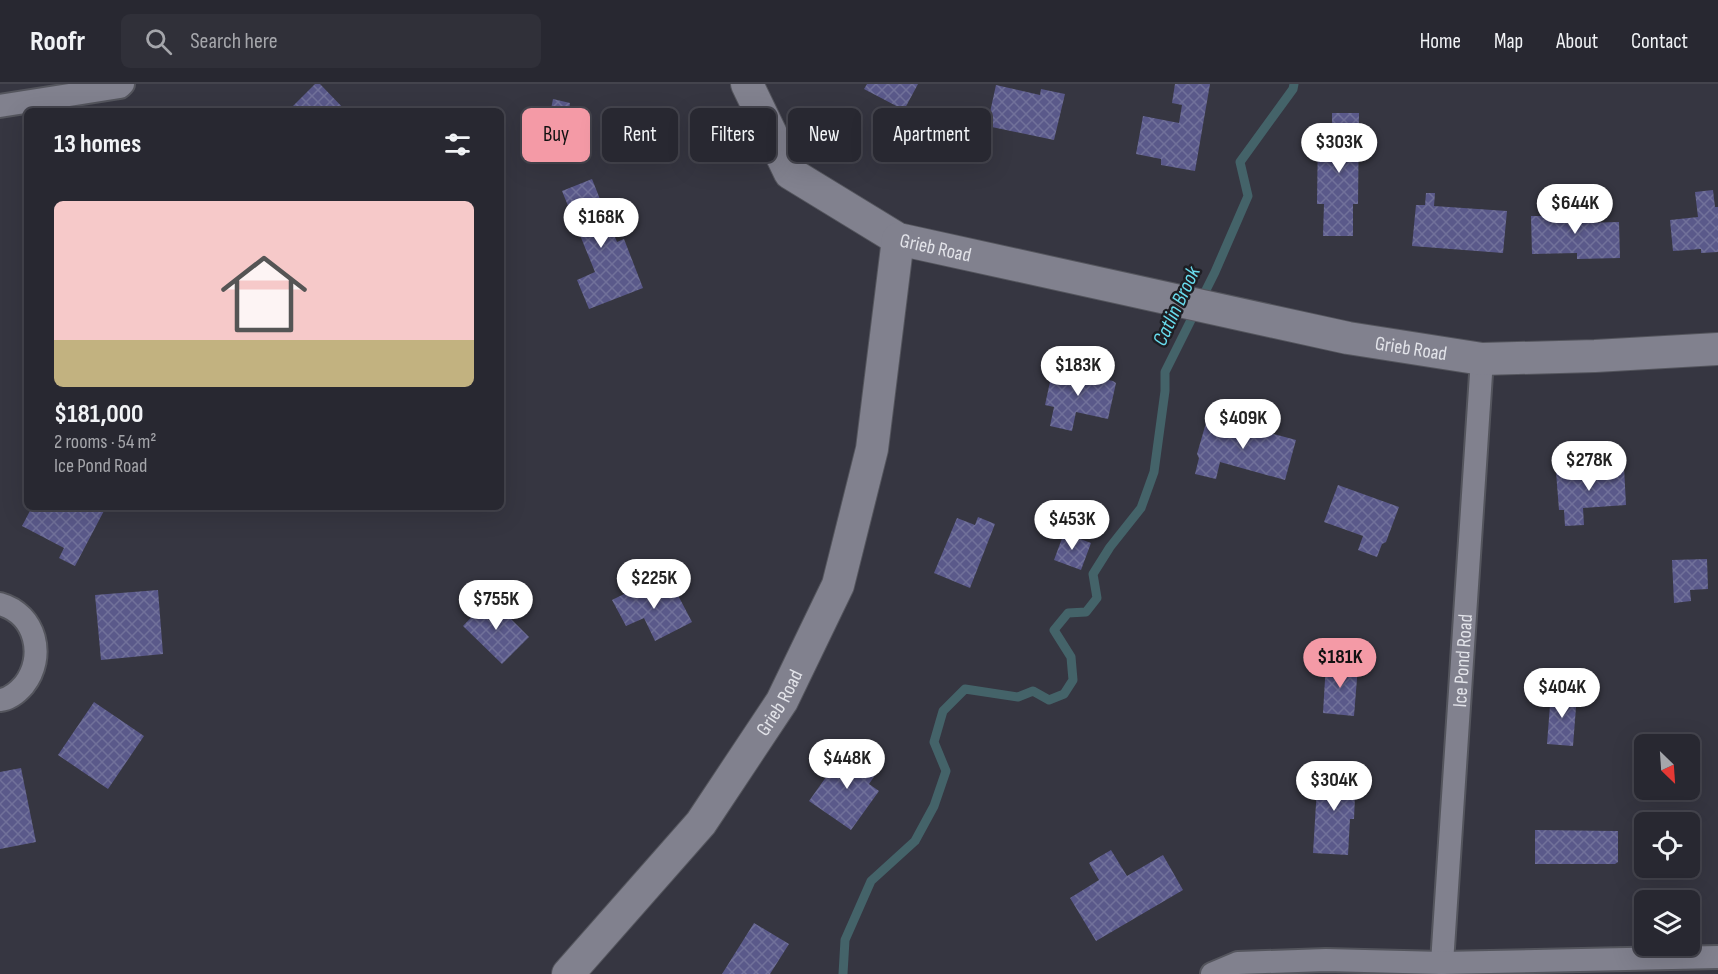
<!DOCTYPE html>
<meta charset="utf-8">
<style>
body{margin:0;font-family:"Sofia Sans Condensed",sans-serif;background:#303039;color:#f1f3f6;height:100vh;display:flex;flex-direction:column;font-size:22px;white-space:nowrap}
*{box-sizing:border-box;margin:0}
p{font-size:20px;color:#a5a6ab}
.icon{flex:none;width:33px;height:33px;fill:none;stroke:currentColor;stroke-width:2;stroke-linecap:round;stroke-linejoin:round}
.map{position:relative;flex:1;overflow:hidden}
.details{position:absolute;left:24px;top:24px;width:480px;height:402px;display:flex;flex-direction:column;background:#282831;border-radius:9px;box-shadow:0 6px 24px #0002,0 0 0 2px #44444d}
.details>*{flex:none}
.hud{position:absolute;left:522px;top:24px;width:570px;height:54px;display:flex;gap:12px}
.needle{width:39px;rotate:155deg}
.controls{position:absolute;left:1634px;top:650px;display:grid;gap:12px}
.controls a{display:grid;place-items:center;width:66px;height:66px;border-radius:9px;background:#282831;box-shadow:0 6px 24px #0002,0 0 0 2px #44444d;font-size:30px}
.price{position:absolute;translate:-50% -51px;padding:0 14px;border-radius:21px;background:#fff;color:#222;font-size:20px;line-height:39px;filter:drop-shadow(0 2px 3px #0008)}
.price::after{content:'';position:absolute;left:50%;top:36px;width:18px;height:14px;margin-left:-9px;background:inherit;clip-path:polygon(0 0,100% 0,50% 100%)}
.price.selected{background:#f49aa6;color:#111}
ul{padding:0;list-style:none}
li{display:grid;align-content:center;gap:12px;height:318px;padding:0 30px}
li span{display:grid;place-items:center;height:186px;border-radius:9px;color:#555}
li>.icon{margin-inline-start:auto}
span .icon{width:108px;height:108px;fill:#fffc;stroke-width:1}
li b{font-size:26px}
h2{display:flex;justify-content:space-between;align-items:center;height:72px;padding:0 30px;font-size:26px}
.pill{padding:0 21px;border-radius:9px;background:#282831;box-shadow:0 6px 24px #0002,0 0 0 2px #44444d;font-size:21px;line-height:54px}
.pill.selected{background:#f49aa6;color:#111}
header{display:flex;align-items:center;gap:36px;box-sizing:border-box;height:84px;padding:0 30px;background:#282831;border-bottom:2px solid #44444d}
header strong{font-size:28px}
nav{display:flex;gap:33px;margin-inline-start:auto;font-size:21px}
.search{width:420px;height:54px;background:#303039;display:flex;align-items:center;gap:15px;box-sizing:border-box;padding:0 21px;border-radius:9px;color:#a5a6ab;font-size:22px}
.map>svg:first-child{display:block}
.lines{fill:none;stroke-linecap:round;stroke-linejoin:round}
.stream{stroke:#446369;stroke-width:9}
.building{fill:url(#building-cross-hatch)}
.street-casing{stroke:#54555d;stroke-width:26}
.secondary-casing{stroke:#54555d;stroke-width:34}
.street{stroke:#81818e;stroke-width:22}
.secondary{stroke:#81818e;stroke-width:32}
.labels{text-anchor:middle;stroke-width:5;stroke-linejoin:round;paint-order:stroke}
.street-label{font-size:20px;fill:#e2e3e9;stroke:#1e1e23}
.water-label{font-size:21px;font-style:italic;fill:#68dced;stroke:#1e1e23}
</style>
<header>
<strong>Roofr</strong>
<div class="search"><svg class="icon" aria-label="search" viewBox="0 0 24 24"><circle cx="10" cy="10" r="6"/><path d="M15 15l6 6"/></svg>Search here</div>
<nav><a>Home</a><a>Map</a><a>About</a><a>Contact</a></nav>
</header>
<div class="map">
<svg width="1718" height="890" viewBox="0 0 1718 890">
<defs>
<pattern id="building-cross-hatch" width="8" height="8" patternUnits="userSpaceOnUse" patternTransform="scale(1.5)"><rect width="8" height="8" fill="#5a598a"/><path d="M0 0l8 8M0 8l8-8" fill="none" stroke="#71719a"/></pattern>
</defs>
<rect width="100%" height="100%" fill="#363641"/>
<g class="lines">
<path class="stream" d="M843 890 845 856 871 797 915 757 934 722 946 687 934 658 943 627 965 605 1018 613 1033 607 1049 616 1064 610 1073 596 1071 573 1054 546 1068 529 1086 528 1097 514 1093 490 1110 463 1141 424 1154 388 1165 307V288L1215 188 1248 112 1240 78 1293 5 1294 0"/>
</g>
<path class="building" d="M315 0H320L346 27H288Z
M867 0H918L904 26 864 5Z
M1175 0H1210L1195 87 1161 81V75L1136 70 1143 32 1179 39 1182 21 1172 19Z
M996 1 1040 11 1041 5 1065 10 1054 56 987 42Z
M553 15 570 19 568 33 550 30Z
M1332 29H1359L1358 120H1353V152H1323L1324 120H1317L1318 45 1332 46Z
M646 30 679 37 672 71 639 65Z
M592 95 617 158 624 155 643 204 589 225 577 196 595 188 562 107Z
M1713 106 1715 123H1718V168L1701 169V165L1673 167 1670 136 1698 133 1695 108Z
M1426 109H1435L1434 122 1507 127 1503 169 1412 162 1416 121H1425Z
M1561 116H1576L1577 139 1619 138 1620 174 1577 175V169L1532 170 1531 132H1561Z
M1053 284 1113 297 1116 299 1108 335 1076 328 1072 347 1050 342 1054 323 1045 321Z
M1208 332 1296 356 1285 396 1220 378 1216 395 1195 390 1199 374 1197 370Z
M1624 383 1626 421 1583 424 1584 441 1565 442 1564 426H1559L1556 388Z
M1338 401 1399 423 1386 458 1382 460 1377 473 1358 466 1363 452 1324 438Z
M32 423H106L75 482 59 474 64 464 22 442Z
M978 433 995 440 970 504 934 489 957 434 975 441Z
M1064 449 1091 459 1081 486 1054 476Z
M1707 475 1708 505 1690 506 1691 517 1674 519 1672 476Z
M670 496 692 538 655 557 644 534 626 542 612 516 632 506 636 513Z
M158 506 163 570 101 576 95 511Z
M490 514 529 553 502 580 463 542Z
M1326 579 1358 582 1354 632 1323 629Z
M1551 608 1577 610 1573 662 1547 660Z
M94 618 144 652 108 705 58 671Z
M846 665 878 687 869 700 879 707 851 746 809 717Z
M21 684 36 758 0 765V688Z
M1318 687 1356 689 1354 735H1350L1348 771 1313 769Z
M1535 746 1618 747V778L1615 780H1535Z
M1111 766 1127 792 1163 771 1183 806 1096 857 1070 814 1099 796 1089 779Z
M754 839 789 860 770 890H722Z"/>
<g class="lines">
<defs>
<g id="street">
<path d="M0 22 120 3 123 0"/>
<path d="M0 520C36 530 46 573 24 601 18 608 9 615 0 616"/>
<path id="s1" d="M1442 879 1482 275"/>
<path d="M1212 890 1238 879 1326 876 1442 879 1718 873"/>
</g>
<g id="secondary">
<path id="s2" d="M747 0 790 89 898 155 1348 254 1482 275 1595 272 1718 265"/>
<path id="s3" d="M568 890 701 739 782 617 838 501 872 365 898 155"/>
</g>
</defs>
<use href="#street" class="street-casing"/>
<use href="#secondary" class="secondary-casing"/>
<use href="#street" class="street"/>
<use href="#secondary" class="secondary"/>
</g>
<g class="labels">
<g class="street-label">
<text dy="7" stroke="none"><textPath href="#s2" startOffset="264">Grieb Road</textPath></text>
<text dy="7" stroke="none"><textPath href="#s2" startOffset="750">Grieb Road</textPath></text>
<text dy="7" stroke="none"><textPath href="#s1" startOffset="303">Ice Pond Road</textPath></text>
<text dy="7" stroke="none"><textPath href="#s3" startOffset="345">Grieb Road</textPath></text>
</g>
<g class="water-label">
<text transform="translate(1176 222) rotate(-65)" y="7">Catlin Brook</text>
</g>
</g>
</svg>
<div class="controls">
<a><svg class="needle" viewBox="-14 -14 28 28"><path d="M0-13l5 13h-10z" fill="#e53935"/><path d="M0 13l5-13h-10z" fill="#a5a6ab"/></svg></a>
<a><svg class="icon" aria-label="locate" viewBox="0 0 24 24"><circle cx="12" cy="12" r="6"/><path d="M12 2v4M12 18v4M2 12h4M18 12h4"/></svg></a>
<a><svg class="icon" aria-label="layers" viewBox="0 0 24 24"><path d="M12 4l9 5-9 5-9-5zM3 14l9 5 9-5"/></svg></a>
</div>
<b class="price" style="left:1339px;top:90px">$303K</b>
<b class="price" style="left:1575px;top:151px">$644K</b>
<b class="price" style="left:601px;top:165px">$168K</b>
<b class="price" style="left:1078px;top:313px">$183K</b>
<b class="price" style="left:1243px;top:366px">$409K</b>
<b class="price" style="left:1589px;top:408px">$278K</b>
<b class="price" style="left:1072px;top:467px">$453K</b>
<b class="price" style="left:654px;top:526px">$225K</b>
<b class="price" style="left:496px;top:547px">$755K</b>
<b class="price selected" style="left:1340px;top:605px">$181K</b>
<b class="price" style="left:1562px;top:635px">$404K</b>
<b class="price" style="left:847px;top:706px">$448K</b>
<b class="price" style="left:1334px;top:728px">$304K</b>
<div class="hud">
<a class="pill selected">Buy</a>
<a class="pill">Rent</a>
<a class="pill">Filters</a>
<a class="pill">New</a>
<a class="pill">Apartment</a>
</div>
<section class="details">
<h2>13 homes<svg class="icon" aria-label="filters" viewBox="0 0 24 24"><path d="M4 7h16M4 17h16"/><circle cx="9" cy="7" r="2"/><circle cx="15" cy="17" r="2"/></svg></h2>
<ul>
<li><span style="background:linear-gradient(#f6c9c9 75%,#c2b280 0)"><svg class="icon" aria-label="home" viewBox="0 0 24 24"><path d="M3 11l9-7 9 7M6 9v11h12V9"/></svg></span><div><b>$181,000</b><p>2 rooms · 54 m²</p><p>Ice Pond Road</p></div></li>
</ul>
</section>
</div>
